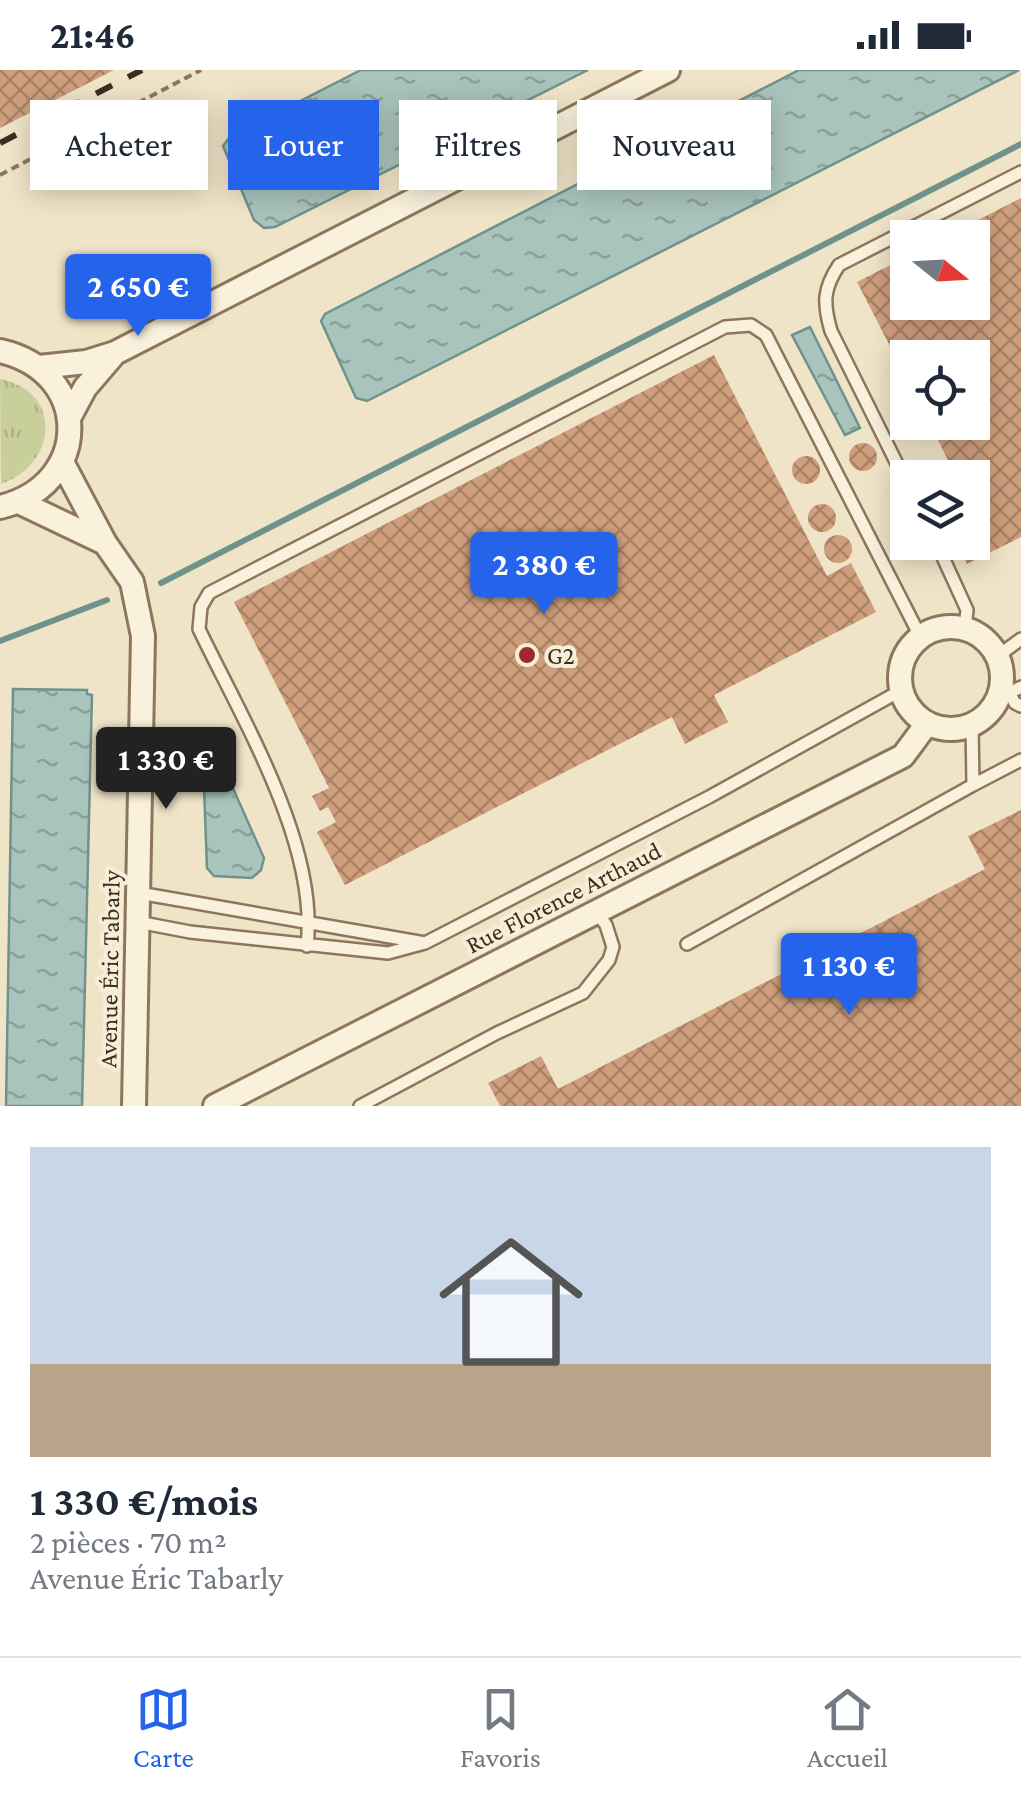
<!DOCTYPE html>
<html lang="fr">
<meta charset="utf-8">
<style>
body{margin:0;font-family:"Crimson Pro",serif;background:#f6f6f7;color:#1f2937;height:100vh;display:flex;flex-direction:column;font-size:38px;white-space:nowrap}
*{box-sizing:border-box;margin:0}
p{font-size:32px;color:#747a83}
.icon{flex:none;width:55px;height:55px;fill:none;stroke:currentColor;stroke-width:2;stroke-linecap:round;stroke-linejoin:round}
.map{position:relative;height:1036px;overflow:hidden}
.drawer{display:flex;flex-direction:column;background:#fff;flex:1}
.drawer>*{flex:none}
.top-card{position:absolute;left:30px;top:30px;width:962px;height:90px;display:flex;gap:20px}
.needle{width:65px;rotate:108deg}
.tools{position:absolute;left:890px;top:150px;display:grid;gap:20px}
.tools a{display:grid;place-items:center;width:100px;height:100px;border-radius:0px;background:#fff;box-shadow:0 5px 25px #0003;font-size:50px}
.price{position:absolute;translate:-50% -85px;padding:0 22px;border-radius:10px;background:#2563eb;color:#fff;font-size:32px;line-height:65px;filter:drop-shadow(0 2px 5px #0008)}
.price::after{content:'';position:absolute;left:50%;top:60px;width:30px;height:22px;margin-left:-15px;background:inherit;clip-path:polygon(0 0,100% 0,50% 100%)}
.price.selected{background:#222;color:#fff}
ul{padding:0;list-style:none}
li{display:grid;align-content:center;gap:20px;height:530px;padding:0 30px}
li span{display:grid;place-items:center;height:310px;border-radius:0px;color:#555}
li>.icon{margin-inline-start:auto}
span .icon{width:180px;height:180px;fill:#fffc;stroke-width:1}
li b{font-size:42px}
.pill{padding:0 35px;border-radius:0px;background:#fff;box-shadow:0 5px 25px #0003;font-size:35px;line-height:90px}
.pill.selected{background:#2563eb;color:#fff}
.status{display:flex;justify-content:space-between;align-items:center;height:70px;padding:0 50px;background:#fff;direction:ltr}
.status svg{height:28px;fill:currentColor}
.dock{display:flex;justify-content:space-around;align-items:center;height:140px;border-top:2px solid #e0e1e3;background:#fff;font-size:28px;color:#747a83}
.dock a{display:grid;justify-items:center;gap:5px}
.dock .selected{color:#2563eb}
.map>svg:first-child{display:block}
.grass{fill:url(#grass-tufts)}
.water{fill:url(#water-ripples);stroke:#6f938a;stroke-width:2.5}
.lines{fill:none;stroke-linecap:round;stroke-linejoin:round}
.stream{stroke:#6f938a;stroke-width:6}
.building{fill:url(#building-cross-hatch)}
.lane-casing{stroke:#8d765c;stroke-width:16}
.street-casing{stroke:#8d765c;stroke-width:28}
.path{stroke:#8d765c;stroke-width:4;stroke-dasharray:8 5;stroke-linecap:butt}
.lane{stroke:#faf1dc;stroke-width:11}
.street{stroke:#faf1dc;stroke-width:22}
.rail{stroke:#3d2e20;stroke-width:6;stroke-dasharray:18 18;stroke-linecap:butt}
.poi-dot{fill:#9e2a2b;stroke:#f7eed8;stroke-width:4}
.labels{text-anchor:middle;stroke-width:8;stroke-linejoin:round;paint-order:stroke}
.poi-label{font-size:25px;fill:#3d2e20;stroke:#f7eed8;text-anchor:start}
.street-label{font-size:25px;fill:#3d2e20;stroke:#f7eed8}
</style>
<div class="status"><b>21:46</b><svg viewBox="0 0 49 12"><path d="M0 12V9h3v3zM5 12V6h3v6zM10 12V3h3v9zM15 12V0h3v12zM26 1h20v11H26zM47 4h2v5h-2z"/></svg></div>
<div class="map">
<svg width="1021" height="1036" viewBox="0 0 1021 1036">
<defs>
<pattern id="grass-tufts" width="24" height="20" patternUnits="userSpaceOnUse" patternTransform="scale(2.5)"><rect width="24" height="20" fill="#c9cf9b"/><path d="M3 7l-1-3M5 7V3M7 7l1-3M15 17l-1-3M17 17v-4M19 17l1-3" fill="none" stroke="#aeb285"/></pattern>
<pattern id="water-ripples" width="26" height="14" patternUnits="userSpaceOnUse" patternTransform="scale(2.5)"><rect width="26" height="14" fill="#a9c4bc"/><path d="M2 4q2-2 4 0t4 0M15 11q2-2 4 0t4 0" fill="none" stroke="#8ba098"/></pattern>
<pattern id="building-cross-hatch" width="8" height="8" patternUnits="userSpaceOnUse" patternTransform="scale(2.5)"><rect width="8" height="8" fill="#cf9f7d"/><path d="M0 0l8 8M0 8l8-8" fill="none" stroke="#a98266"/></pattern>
</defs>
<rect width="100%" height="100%" fill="#f0e4c8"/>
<path class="grass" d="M0 309C63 321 58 394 1 414Z"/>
<path class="water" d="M361 0H588L275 157 264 158 254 150 223 76 230 67Z
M799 0H1019L367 331 356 328 321 251 325 244Z
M810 257 860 358 845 365 792 265Z
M13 619 87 620V624L92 625 82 1036H6Z
M208 662 264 788 261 800 252 808 214 806 207 798 202 664Z"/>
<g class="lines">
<path class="stream" d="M161 513 1021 74
M0 571 107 530"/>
</g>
<path class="building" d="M0 0H114L0 58Z
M1021 128V467L967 494 956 472H972V408H937L934 402 950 394 929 352H972V288H908V311L857 212 908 186V232H972V168H943Z
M714 285 827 506 851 493 876 542 714 625 728 652 685 674 672 647 345 815 317 762 336 752 328 737 320 741 312 726 329 718 234 532Z
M849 387a14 14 0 1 1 28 0a14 14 0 1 1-28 0Z
M792 400a14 14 0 1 1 28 0a14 14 0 1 1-28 0Z
M808 448a14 14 0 1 1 28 0a14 14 0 1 1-28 0Z
M824 479a14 14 0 1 1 28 0a14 14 0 1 1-28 0Z
M1021 740V1036H500L488 1013 541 986 558 1019 985 799 968 766Z"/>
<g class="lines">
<defs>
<path id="lane" d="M908 416 831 261C823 233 823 219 839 195L1021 102
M936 472 967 540 965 558
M998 586 1021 569
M1002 611 1015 633 1021 636
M1000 628 1021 617
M972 655 973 715 1021 690
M138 852 190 862 388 883 425 873 139 823
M425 873 709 727 900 621
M687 874 973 715
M307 876C319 775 242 649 199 559L201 537 209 523 725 257 751 255 766 265 920 566
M360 1036 497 963 583 923 609 890 613 877 606 855 596 841"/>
<path id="street" d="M0 281C93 302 92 415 0 437
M115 283 668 0
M39 297 86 292 115 283 85 318 69 348
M19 432 105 473 62 392
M105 473 132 512 143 566 134 1036
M900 608a51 51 0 1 1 102 0a51 51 0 1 1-102 0Z
M215 1036 903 686 926 655"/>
</defs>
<use href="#lane" class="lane-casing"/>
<use href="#street" class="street-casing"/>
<path class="path" d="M0 105 201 0"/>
<use href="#lane" class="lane"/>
<use href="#street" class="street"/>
<path class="rail" d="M0 73 142 0"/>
</g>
<circle class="poi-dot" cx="527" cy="585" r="10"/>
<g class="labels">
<g class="poi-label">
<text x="547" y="594">G2</text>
</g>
<g class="street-label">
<text transform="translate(563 827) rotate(-27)" y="9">Rue Florence Arthaud</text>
<text transform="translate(109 899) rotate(-89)" y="9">Avenue Éric Tabarly</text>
</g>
</g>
</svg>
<div class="tools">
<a><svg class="needle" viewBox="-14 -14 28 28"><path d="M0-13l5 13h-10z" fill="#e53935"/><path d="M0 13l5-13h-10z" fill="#747a83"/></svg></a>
<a><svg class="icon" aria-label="locate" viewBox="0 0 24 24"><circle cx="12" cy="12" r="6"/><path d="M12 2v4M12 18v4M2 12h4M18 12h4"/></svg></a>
<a><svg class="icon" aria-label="layers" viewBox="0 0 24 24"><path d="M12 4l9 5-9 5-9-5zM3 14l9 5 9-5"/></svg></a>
</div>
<b class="price" style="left:138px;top:269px">2 650 €</b>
<b class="price" style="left:544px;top:547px">2 380 €</b>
<b class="price selected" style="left:166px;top:742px">1 330 €</b>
<b class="price" style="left:849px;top:948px">1 130 €</b>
<div class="top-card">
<a class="pill">Acheter</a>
<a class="pill selected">Louer</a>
<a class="pill">Filtres</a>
<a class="pill">Nouveau</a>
</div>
</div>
<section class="drawer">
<ul>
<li><span style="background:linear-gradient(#c9d6e8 70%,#b9a48a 0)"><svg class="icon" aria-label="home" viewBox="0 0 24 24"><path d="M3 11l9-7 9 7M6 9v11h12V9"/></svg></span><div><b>1 330 €/mois</b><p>2 pièces · 70 m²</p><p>Avenue Éric Tabarly</p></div></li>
</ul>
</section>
<nav class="dock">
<a class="selected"><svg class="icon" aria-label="map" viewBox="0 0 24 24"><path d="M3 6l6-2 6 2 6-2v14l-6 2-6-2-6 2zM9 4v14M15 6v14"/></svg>Carte</a>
<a><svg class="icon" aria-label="saved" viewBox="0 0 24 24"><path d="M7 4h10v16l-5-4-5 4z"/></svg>Favoris</a>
<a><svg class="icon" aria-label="home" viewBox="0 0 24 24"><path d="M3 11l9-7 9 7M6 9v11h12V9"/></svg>Accueil</a>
</nav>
